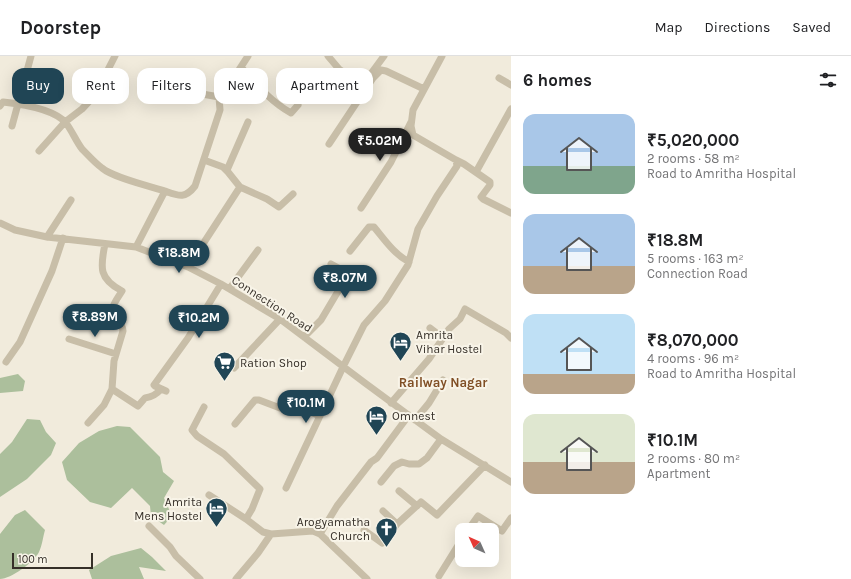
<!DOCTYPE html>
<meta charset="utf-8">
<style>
body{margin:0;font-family:Karla,sans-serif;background:#f2f2f2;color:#202124;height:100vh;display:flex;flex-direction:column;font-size:15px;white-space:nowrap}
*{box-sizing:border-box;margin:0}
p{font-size:13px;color:#757577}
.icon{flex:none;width:22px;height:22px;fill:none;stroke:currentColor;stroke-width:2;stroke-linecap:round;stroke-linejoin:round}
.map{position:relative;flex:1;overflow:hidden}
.panel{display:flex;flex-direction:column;background:#fff;width:340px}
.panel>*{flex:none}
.banner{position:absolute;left:12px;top:12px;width:380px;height:36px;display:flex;gap:8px}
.needle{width:26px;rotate:315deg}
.fabs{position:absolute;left:455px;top:467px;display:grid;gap:8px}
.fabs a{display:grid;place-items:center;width:44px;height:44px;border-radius:8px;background:#fff;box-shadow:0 4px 16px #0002;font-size:20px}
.scale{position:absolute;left:12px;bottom:10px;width:81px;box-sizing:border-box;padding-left:4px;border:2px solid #352f28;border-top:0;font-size:11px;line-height:14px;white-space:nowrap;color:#352f28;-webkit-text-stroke:3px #f8f4e8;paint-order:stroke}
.price{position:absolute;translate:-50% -34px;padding:0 9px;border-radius:14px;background:#204555;color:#fff;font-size:13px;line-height:26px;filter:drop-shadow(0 1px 2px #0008)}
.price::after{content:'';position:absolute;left:50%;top:24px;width:12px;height:9px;margin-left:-6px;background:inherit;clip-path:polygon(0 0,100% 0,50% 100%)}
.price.current{background:#222;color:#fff}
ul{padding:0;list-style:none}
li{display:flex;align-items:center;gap:12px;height:100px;padding:0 12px}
li span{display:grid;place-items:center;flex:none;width:112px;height:80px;border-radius:12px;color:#555}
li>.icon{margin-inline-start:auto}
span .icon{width:48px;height:48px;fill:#fffc;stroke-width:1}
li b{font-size:17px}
h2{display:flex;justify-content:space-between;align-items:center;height:48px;padding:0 12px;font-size:17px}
.tag{padding:0 14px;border-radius:12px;background:#fff;box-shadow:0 4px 16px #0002;font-size:14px;line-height:36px}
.tag.current{background:#204555;color:#fff}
header{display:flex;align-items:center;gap:24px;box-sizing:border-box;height:56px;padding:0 20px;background:#fff;border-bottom:1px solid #e0e0e0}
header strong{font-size:19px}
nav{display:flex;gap:22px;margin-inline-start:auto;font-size:14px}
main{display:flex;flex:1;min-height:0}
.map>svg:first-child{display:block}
.green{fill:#acbf9c}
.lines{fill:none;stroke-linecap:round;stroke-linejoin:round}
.minor{stroke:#c8bea8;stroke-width:7}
.labels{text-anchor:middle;stroke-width:4;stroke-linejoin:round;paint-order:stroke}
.street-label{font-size:12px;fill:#352f28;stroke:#f8f4e8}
.poi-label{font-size:12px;fill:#352f28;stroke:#f8f4e8;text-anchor:start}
.neighbourhood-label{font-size:13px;font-weight:bold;fill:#804f25;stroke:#f8f4e8}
</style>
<header>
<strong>Doorstep</strong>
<nav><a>Map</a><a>Directions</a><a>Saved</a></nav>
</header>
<main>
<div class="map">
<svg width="511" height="523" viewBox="0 0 511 523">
<rect width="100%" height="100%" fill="#f1ebdc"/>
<path class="green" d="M18 318 25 325 23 335 0 337V322Z
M27 363 40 364 46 376 56 387 51 399 27 423 0 441V398L12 386Z
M117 370 130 371 160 401 163 416 174 425 164 442 172 460 164 469 151 460 150 450 132 432 111 452 90 446 67 424 62 406 79 387 99 375Z
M25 454 45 474C43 481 42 490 39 496 34 506 11 523 0 523V478L15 459Z
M141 492 152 501 166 515 139 511 144 523H92L89 514 111 500Z"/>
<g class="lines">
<path class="minor" d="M328 0 339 13 366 32
M241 11C257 29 270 45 291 57L298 49
M499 22 511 29
M367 23 384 0
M164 27 180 34 219 41
M0 50 3 46C21 48 54 53 66 67 72 75 76 85 82 93 88 99 95 107 102 112 114 122 149 130 165 135
M12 70 31 0
M329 88 373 22 381 14 386 15 424 33
M39 95 65 66 82 53 95 39 115 0
M204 104 223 111 228 116 240 131 267 143 279 151 293 138
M456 104 464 108 490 126V129L481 141 483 143 511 157
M227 114 248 66
M476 116 511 53
M361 152 391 106 411 66
M0 167 15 174 47 181 136 191 188 211 221 228 280 263 365 327 441 383 511 426
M47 181 71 144
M136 191 165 135C179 140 185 143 195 130L220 54 219 41 227 27 237 17 248 0
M350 195 369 171H374C384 183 394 198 409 206
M188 211 240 131
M230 232 258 194
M430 272 443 282
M304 281 321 264 340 232 346 219 344 215 331 208
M69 283 116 298
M6 306 20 286 52 215 63 182
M234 312 280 263
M112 333 138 350 145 342C152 341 156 339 161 333
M166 335 155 330 154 329 188 282 221 228
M391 347 429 303 449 273 460 263 465 253 506 277 511 282
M204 351 192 374 197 380 224 398 260 433 252 453 246 463 263 476 271 478
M415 364 429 347 443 324
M88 367 104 349 112 333 114 305 123 275C123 270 120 268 117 264 107 254 116 245 122 235 99 223 100 212 105 188
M235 368 255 344H259L280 352 292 349 297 350 320 360
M381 426 394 410 402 406 409 408H419L427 402 441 383
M286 432 343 311 364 269 385 245 408 209 418 173 437 140 457 110 456 104 413 79 411 70 413 54 442 0
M399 435 417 450
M209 439 246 463
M383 455 397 468
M149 470 170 491 176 500 200 523
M364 474 382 487 397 468 421 446 437 459 485 409
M468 474 478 460 502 475 511 462
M320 478 337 450 371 406 377 402 409 359
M439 520 462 483
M236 523 258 497 271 478 313 475 320 478 367 523"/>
</g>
<defs>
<symbol id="hotel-pin" viewBox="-11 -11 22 30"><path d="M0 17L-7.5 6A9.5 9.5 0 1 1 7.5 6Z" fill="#204555" stroke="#f8f4e8"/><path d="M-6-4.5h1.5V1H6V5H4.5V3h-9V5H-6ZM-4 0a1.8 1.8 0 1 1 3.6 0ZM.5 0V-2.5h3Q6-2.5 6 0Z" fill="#fff"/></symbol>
<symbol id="supermarket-pin" viewBox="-11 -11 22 30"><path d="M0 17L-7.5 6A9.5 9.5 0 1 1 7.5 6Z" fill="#204555" stroke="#f8f4e8"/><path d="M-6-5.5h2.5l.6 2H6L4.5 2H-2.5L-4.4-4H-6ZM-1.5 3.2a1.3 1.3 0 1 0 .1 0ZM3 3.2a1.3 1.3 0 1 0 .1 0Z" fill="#fff"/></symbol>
<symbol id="church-pin" viewBox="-11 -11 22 30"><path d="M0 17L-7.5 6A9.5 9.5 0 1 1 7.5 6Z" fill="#204555" stroke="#f8f4e8"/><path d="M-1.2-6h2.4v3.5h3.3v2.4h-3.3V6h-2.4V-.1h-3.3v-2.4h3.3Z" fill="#fff"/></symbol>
</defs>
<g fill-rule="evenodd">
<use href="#hotel-pin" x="388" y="274" width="25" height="34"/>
<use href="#supermarket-pin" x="212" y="294" width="25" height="34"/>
<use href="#hotel-pin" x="364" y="348" width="25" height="34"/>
<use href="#hotel-pin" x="204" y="440" width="25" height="34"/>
<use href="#church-pin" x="374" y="460" width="25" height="34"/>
</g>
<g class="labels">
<g class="street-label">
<text transform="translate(272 248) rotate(33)" y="4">Connection Road</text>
</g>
<g class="poi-label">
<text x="416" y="283">Amrita<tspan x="416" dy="14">Vihar Hostel</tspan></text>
<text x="240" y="311">Ration Shop</text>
<text x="392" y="364">Omnest</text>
<text x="202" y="450" text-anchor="end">Amrita<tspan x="202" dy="14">Mens Hostel</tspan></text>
<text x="370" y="470" text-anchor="end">Arogyamatha<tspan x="370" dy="14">Church</tspan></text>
</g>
<g class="neighbourhood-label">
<text x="443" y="331">Railway Nagar</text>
</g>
</g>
</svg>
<div class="fabs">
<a><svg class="needle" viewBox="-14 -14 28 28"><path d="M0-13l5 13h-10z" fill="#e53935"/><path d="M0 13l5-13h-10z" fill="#757577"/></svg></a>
</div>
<div class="scale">100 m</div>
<b class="price current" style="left:380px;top:106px">₹5.02M</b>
<b class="price" style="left:179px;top:218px">₹18.8M</b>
<b class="price" style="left:345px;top:243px">₹8.07M</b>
<b class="price" style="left:95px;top:282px">₹8.89M</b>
<b class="price" style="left:199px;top:283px">₹10.2M</b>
<b class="price" style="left:306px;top:368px">₹10.1M</b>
<div class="banner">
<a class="tag current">Buy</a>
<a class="tag">Rent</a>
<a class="tag">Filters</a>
<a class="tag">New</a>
<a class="tag">Apartment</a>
</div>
</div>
<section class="panel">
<h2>6 homes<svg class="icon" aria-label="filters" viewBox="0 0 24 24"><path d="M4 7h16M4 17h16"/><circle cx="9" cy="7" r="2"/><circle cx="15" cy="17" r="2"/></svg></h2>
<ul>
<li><span style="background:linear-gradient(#a9c7e8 65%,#7fa58c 0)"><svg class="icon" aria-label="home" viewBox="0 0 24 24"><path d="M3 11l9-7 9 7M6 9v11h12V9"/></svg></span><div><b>₹5,020,000</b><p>2 rooms · 58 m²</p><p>Road to Amritha Hospital</p></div></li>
<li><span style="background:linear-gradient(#a9c7e8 65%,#b9a48a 0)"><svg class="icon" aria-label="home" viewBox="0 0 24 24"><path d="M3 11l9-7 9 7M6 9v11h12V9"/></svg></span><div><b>₹18.8M</b><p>5 rooms · 163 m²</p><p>Connection Road</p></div></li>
<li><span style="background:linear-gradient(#bfe0f5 75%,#b9a48a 0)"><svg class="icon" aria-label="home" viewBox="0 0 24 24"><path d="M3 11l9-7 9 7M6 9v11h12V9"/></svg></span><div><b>₹8,070,000</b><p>4 rooms · 96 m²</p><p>Road to Amritha Hospital</p></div></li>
<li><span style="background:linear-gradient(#dfe7d0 60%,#b9a48a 0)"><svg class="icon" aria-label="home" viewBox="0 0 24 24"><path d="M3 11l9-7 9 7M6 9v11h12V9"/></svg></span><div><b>₹10.1M</b><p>2 rooms · 80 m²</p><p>Apartment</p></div></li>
</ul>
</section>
</main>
